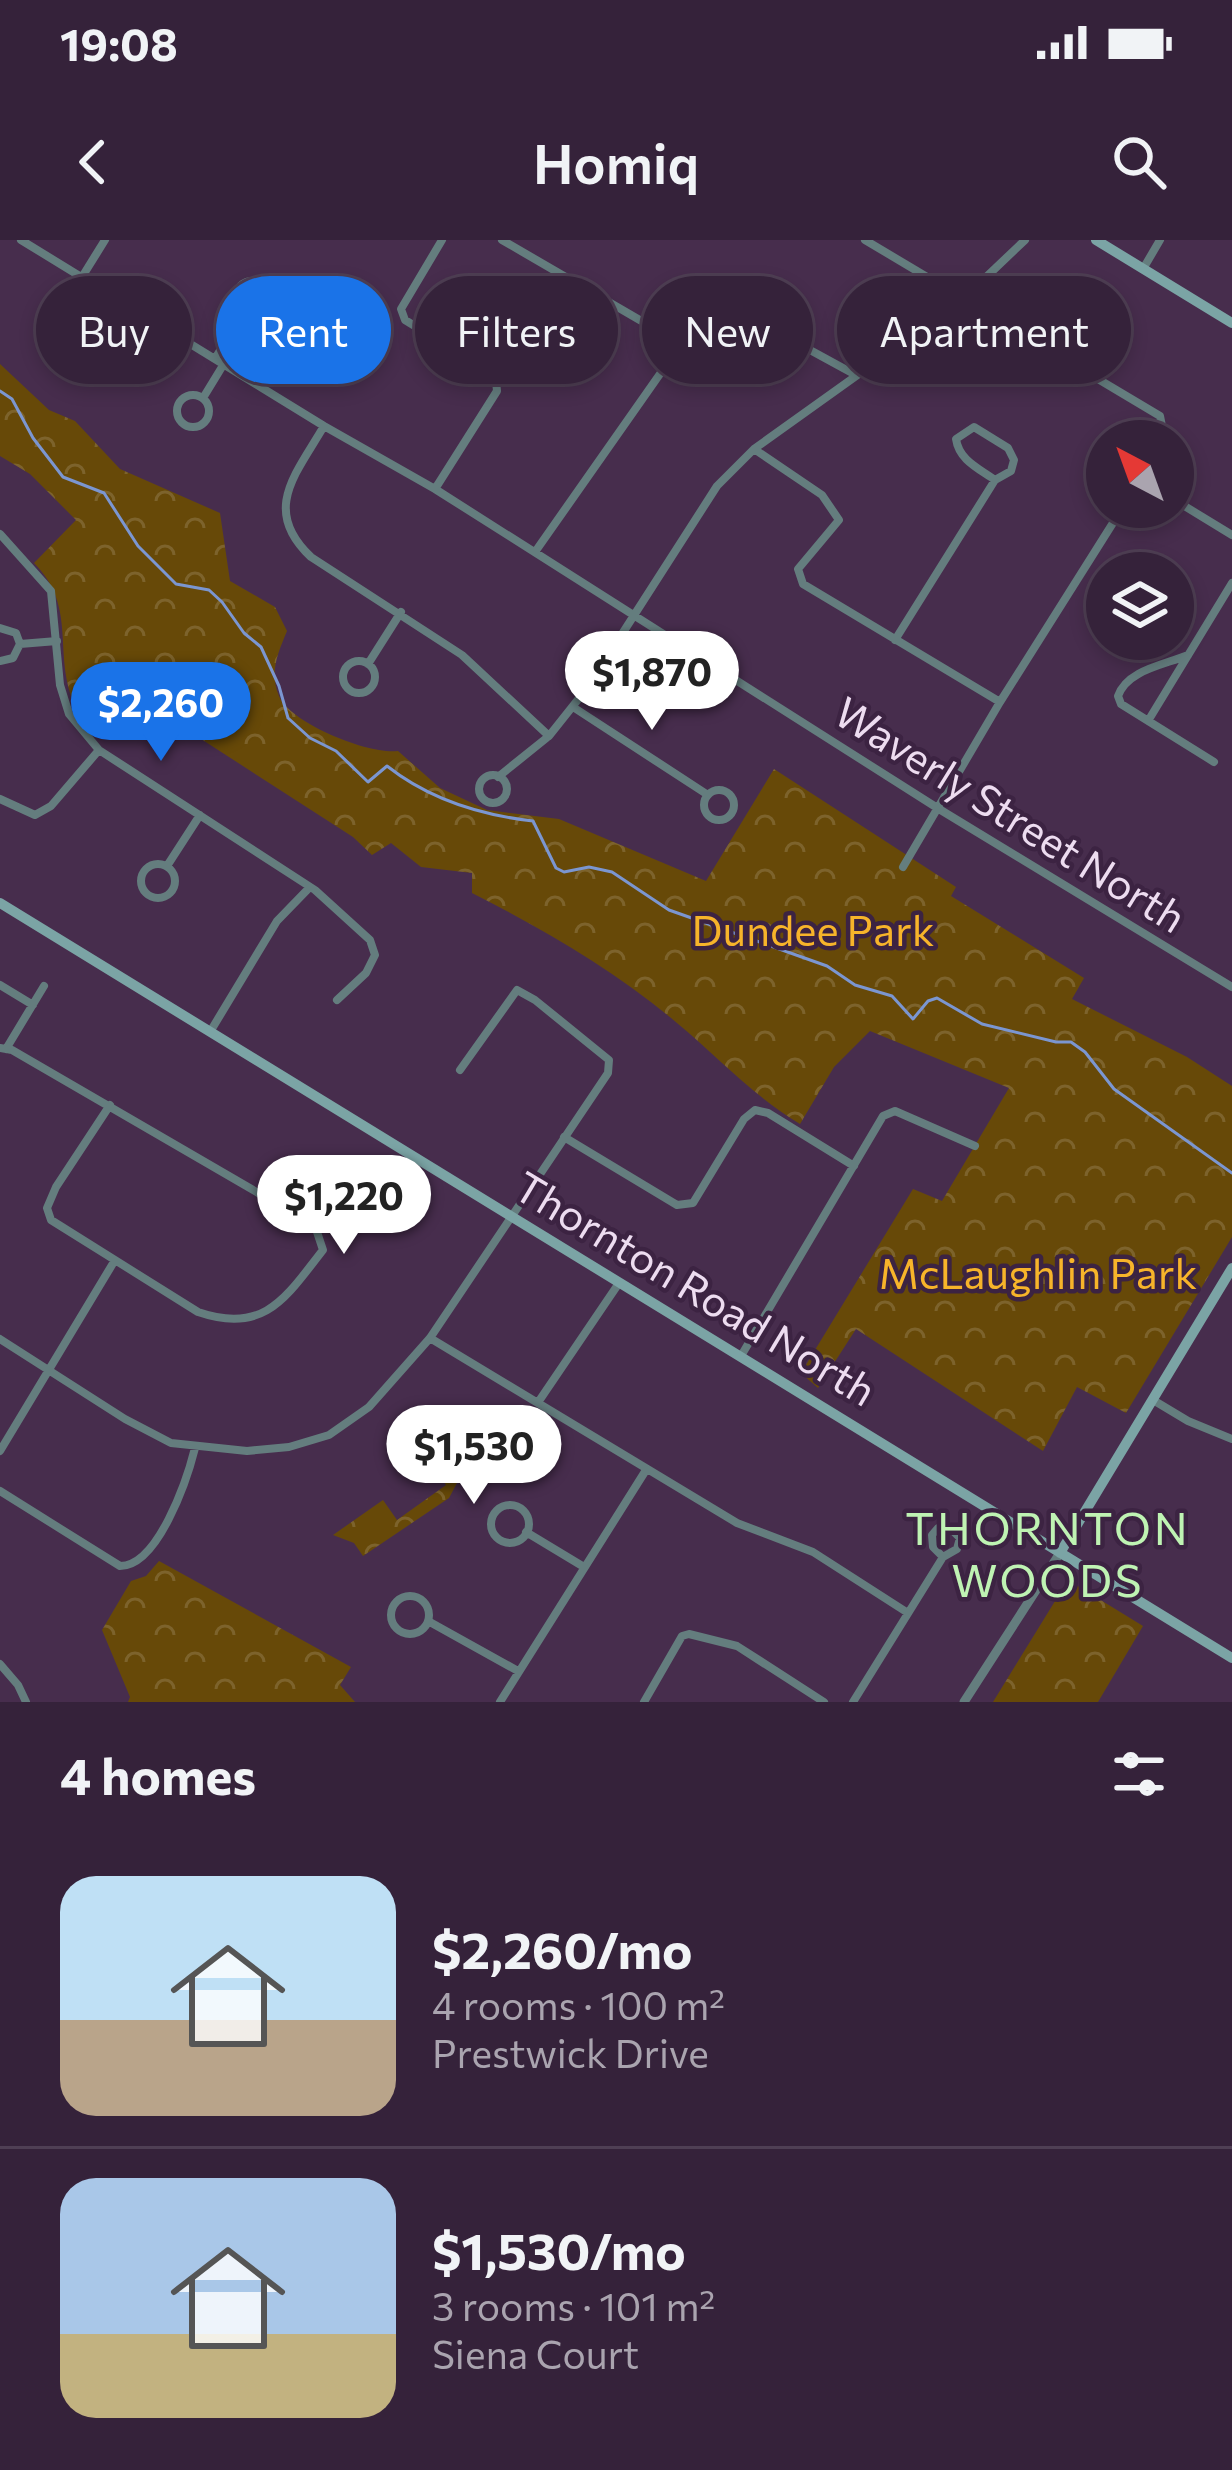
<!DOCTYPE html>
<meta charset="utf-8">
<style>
body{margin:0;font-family:Commissioner,sans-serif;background:#3d2a42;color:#f1f3f6;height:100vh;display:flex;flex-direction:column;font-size:45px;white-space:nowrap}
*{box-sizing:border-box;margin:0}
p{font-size:39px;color:#aaa4af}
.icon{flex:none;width:66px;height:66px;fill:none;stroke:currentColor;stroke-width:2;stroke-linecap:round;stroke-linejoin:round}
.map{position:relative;height:1462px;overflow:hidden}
.details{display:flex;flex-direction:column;background:#35223a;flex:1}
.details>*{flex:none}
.guide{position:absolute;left:36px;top:36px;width:1161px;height:108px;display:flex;gap:24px}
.needle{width:78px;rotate:319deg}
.tools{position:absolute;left:1086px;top:180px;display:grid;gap:24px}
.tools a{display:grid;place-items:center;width:108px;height:108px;border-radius:50%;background:#35223a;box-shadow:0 6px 18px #0003,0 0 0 3px #4f3f54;font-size:60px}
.price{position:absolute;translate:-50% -102px;padding:0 27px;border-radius:42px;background:#fff;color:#222;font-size:39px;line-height:78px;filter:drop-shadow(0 3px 6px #0008)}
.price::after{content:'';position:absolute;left:50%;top:72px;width:36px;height:27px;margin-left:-18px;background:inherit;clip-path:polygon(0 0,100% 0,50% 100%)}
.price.on{background:#1a73e8;color:#fff}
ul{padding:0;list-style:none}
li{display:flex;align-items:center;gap:36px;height:300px;padding:0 60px}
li+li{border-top:3px solid #4f3f54}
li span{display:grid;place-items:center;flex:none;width:336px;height:240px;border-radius:36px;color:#555}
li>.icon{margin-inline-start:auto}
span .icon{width:144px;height:144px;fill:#fffc;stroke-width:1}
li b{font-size:51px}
h2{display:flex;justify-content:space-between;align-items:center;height:144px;padding:0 60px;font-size:51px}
.pill{padding:0 42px;border-radius:54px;background:#35223a;box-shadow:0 6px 18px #0003,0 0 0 3px #4f3f54;font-size:42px;line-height:108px}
.pill.on{background:#1a73e8;color:#fff}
.status{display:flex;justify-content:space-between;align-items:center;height:84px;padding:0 60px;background:#35223a;direction:ltr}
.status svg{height:33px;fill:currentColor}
header{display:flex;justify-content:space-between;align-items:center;height:156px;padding:0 60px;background:#35223a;font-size:54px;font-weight:600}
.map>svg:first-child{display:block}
.forest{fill:url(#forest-crowns)}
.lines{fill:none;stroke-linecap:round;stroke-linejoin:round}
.stream{stroke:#7b96d1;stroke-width:3}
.minor{stroke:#647d7e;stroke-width:8}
.tertiary{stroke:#647d7e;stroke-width:9}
.secondary{stroke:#7ba4a5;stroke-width:10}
.labels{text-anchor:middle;stroke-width:9;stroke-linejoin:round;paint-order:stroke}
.street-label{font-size:42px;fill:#eddcf0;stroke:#3c2342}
.park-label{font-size:42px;fill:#f7b42a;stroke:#3c2342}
.neighbourhood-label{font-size:45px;letter-spacing:3px;fill:#bff3b3;stroke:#3c2342}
</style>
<div class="status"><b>19:08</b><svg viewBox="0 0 49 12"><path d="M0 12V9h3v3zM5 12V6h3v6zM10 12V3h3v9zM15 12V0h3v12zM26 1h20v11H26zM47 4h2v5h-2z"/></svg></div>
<header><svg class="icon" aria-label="back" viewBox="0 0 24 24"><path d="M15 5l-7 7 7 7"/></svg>Homiq<svg class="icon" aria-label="search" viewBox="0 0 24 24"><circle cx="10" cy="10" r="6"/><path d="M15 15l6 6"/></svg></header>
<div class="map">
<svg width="1232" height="1462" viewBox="0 0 1232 1462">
<defs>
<pattern id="forest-crowns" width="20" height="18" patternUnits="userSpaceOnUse" patternTransform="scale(3)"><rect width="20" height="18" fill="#674908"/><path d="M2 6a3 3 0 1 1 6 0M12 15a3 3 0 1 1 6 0" fill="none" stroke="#7d632c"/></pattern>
</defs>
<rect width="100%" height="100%" fill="#472d4d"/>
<path class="forest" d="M0 124 49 170 75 181 120 229 220 273 230 341 275 367 287 391C278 413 269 432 279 456 291 484 370 515 398 511L440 548 487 570 559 579 706 641 774 529 956 647 951 656 1084 738 1072 759 1187 817 1232 846V997L1126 1173 1077 1147 1043 1211 856 1089 818 1148 801 1133 913 949 942 961 1009 848 870 791 834 827 800 884C753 856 719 818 677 783 616 731 543 689 472 653V633L421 627 391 603 372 615 353 597 136 457 130 443 76 468C51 415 79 368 34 323L76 280 30 234 0 216Z
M460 1213 465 1228 449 1258 363 1316 354 1303 333 1295 383 1260 397 1280 446 1245 436 1231Z
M159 1321 351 1427 340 1445 355 1462H128L130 1457 102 1390 131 1341 146 1336Z
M1068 1340 1143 1386 1098 1462H993Z"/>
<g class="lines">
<path class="stream" d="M0 151 12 159 33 198 63 237 104 253 138 306 176 344 209 350 222 362 244 393 261 407 279 446 288 478 310 498 336 511 368 542 387 526C430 560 480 575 533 581L556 628 564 632 589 627 612 632 669 670 827 726 855 745 892 756 913 779 928 761 937 758 982 784 1056 802H1071L1085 812 1114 849 1232 933"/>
<path class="minor" d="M21 0 324 186 435 249 939 569 1232 747
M502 0 681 104H799L854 134
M865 0 1160 176 1165 201
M1143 29 1160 0
M82 37 105 0
M236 57a16 16 0 1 1 32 0a16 16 0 1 1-32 0Z
M216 117 244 71
M177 171a16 16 0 1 1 32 0a16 16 0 1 1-32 0Z
M203 158 225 122
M324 186C296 234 261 270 311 317L462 415 549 496
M754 209 822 255 839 280 798 329 803 344 1000 462
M435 249 497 151 496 141 488 131 405 80 401 69 442 0
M1173 259 1232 295
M0 294 51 351 60 445 69 474 99 510 315 650 370 700 375 715 366 733 337 760
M535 312 681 104
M0 388 16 393 20 404
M895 400 995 240 1011 231 1014 220 1008 208 974 187 956 199C959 220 978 228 995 240
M20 404 57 401
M1188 415C1164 425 1127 430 1118 456L1121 464 1214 522
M343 437a16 16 0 1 1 32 0a16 16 0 1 1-32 0Z
M0 421 13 418 20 404
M368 424 401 372
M573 467 708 555
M1148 481 1232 343
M479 549a14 14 0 1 1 28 0a14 14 0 1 1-28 0Z
M498 537 549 496 588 447 717 246 754 209 961 61 1025 0
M704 565a15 15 0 1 1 30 0a15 15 0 1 1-30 0Z
M0 559 35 575 51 566 99 510
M141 641a17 17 0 1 1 34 0a17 17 0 1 1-34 0Z
M167 626 200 575
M903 627 1000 462 1123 267
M0 745 33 765
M210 792 277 681 310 647
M0 808 12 810 315 986 323 1010C286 1057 265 1095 198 1072L51 980 47 968 56 947 110 865
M6 809 44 746
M564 897 677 965 693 963 744 879 755 870 768 873 854 926
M430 1098 737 1283 813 1312 908 1373
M0 1099 125 1179 171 1203 247 1211 289 1207 329 1195 369 1167 430 1098 608 833 609 820 535 760 517 750 460 830
M741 1116 883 876 895 871 975 906
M1153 1160 1188 1181 1232 1199
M539 1161 619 1043
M0 1211 115 1020
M0 1251 120 1326C158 1326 187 1240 195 1208
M491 1284a19 19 0 1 1 38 0a19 19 0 1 1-38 0Z
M526 1292 584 1327
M391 1375a19 19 0 1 1 38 0a19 19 0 1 1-38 0Z
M428 1381 518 1431
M0 1424 18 1445 26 1462
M500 1462 646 1230
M644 1462 682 1396 689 1394 737 1406 824 1462
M853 1462 943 1317 957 1309 960 1298 949 1287 938 1288 932 1295 933 1307 943 1317"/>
<path class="tertiary" d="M964 1462 1060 1313"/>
<path class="secondary" d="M1096 0 1232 83
M0 663 1232 1418
M1060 1313 1232 1028"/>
</g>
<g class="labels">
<g class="street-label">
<text transform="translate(1010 575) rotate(32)" y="15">Waverly Street North</text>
<text transform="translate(695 1049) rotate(31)" y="15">Thornton Road North</text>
</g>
<g class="park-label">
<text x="813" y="706">Dundee Park</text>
<text x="1038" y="1049">McLaughlin Park</text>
</g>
<g class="neighbourhood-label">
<text x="1048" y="1305">THORNTON<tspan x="1048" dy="52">WOODS</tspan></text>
</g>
</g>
</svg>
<div class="tools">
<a><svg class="needle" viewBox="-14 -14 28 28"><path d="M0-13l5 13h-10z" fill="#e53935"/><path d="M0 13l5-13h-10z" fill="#aaa4af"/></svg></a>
<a><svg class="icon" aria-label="layers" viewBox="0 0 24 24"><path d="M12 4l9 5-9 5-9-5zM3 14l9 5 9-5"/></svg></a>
</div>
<b class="price" style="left:652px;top:493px">$1,870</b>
<b class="price on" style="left:161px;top:524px">$2,260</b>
<b class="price" style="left:344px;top:1017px">$1,220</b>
<b class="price" style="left:474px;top:1267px">$1,530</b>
<div class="guide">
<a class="pill">Buy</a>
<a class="pill on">Rent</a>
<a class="pill">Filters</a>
<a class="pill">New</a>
<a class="pill">Apartment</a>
</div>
</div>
<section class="details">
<h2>4 homes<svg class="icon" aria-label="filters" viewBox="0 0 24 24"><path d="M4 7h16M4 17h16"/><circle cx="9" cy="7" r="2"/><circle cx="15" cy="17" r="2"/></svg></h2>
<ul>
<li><span style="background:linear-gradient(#bfe0f5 60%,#b9a48a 0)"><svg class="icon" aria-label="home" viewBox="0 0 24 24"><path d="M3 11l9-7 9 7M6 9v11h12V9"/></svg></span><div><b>$2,260/mo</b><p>4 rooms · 100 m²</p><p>Prestwick Drive</p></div></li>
<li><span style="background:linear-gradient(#a9c7e8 65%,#c2b280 0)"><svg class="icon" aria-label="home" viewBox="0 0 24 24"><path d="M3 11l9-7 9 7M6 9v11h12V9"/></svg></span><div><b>$1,530/mo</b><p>3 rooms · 101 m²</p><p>Siena Court</p></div></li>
</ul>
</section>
